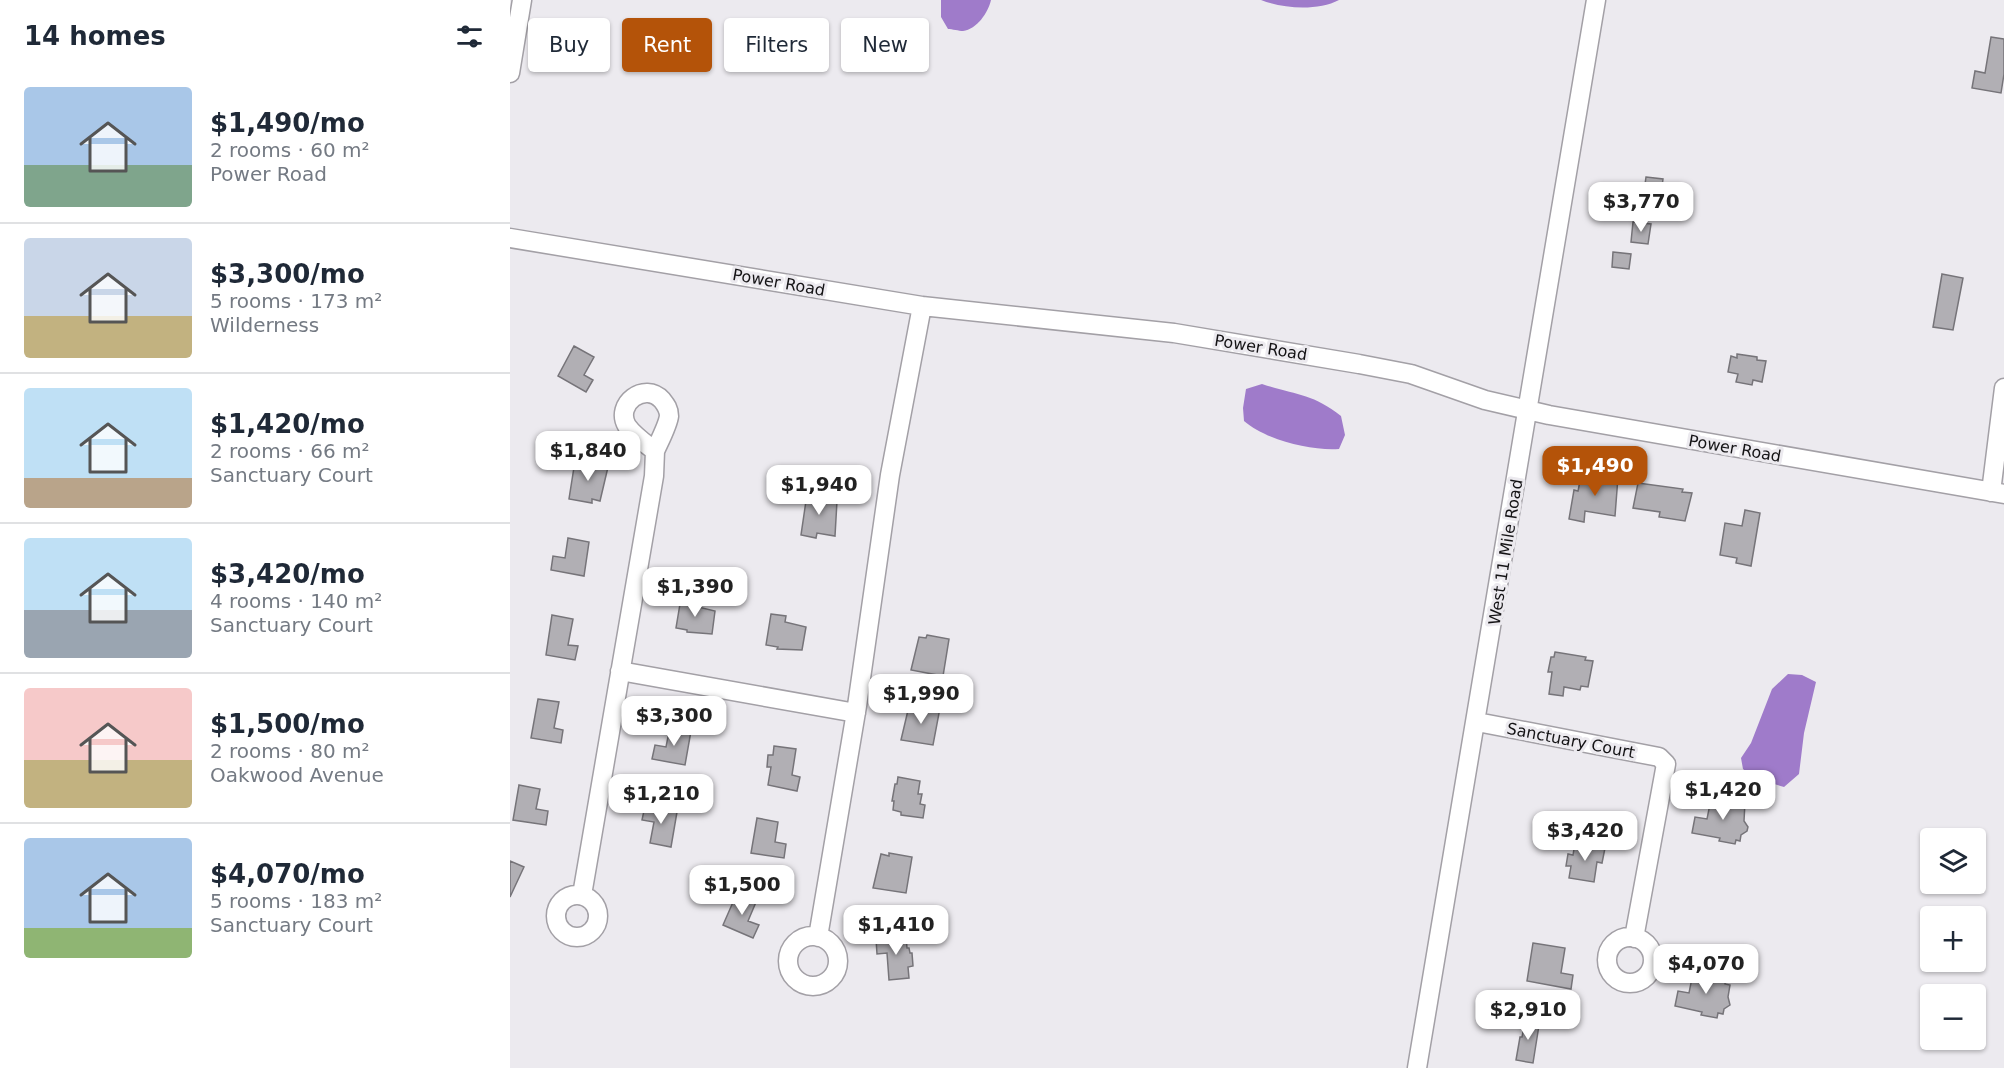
<!DOCTYPE html>
<meta charset="utf-8">
<style>
body{margin:0;font-family:"DejaVu Sans",sans-serif;background:#f6f6f7;color:#1f2937;height:100vh;display:flex;flex-direction:column;font-size:22px;white-space:nowrap}
*{box-sizing:border-box;margin:0}
p{font-size:20px;color:#747a83}
.icon{flex:none;width:33px;height:33px;fill:none;stroke:currentColor;stroke-width:2;stroke-linecap:round;stroke-linejoin:round}
.map{position:relative;flex:1;overflow:hidden}
.sheet{display:flex;flex-direction:column;background:#fff;width:510px}
.sheet>*{flex:none}
.banner{position:absolute;left:18px;top:18px;width:570px;height:54px;display:flex;gap:12px}
.tools{position:absolute;left:1410px;top:828px;display:grid;gap:12px}
.tools a{display:grid;place-items:center;width:66px;height:66px;border-radius:6px;background:#fff;box-shadow:0 2px 4px #0004;font-size:30px}
.price{position:absolute;translate:-50% -51px;padding:0 14px;border-radius:12px;background:#fff;color:#222;font-size:20px;line-height:39px;filter:drop-shadow(0 2px 3px #0008)}
.price::after{content:'';position:absolute;left:50%;top:36px;width:18px;height:14px;margin-left:-9px;background:inherit;clip-path:polygon(0 0,100% 0,50% 100%)}
.price.selected{background:#b45309;color:#fff}
ul{padding:0;list-style:none}
li{display:flex;align-items:center;gap:18px;height:150px;padding:0 24px}
li+li{border-top:2px solid #e0e1e3}
li span{display:grid;place-items:center;flex:none;width:168px;height:120px;border-radius:6px;color:#555}
li>.icon{margin-inline-start:auto}
span .icon{width:72px;height:72px;fill:#fffc;stroke-width:1}
li b{font-size:26px}
h2{display:flex;justify-content:space-between;align-items:center;height:72px;padding:0 24px;font-size:26px}
.tag{padding:0 21px;border-radius:6px;background:#fff;box-shadow:0 2px 4px #0004;font-size:21px;line-height:54px}
.tag.selected{background:#b45309;color:#fff}
main{display:flex;flex:1;min-height:0}
.map>svg:first-child{display:block}
.water{fill:#9f7bca}
.building{fill:#b1afb4;stroke:#767479;stroke-width:1.5}
.lines{fill:none;stroke-linecap:round;stroke-linejoin:round}
.minor-casing{stroke:#a3a0a6;stroke-width:21}
.minor{stroke:#fff;stroke-width:18}
.labels{text-anchor:middle;stroke-width:6;stroke-linejoin:round;paint-order:stroke}
.street-label{font-size:16px;fill:#141315;stroke:#eceaef}
</style>
<main>
<section class="sheet">
<h2>14 homes<svg class="icon" aria-label="filters" viewBox="0 0 24 24"><path d="M4 7h16M4 17h16"/><circle cx="9" cy="7" r="2"/><circle cx="15" cy="17" r="2"/></svg></h2>
<ul>
<li><span style="background:linear-gradient(#a9c7e8 65%,#7fa58c 0)"><svg class="icon" aria-label="home" viewBox="0 0 24 24"><path d="M3 11l9-7 9 7M6 9v11h12V9"/></svg></span><div><b>$1,490/mo</b><p>2 rooms · 60 m²</p><p>Power Road</p></div></li>
<li><span style="background:linear-gradient(#c9d6e8 65%,#c2b280 0)"><svg class="icon" aria-label="home" viewBox="0 0 24 24"><path d="M3 11l9-7 9 7M6 9v11h12V9"/></svg></span><div><b>$3,300/mo</b><p>5 rooms · 173 m²</p><p>Wilderness</p></div></li>
<li><span style="background:linear-gradient(#bfe0f5 75%,#b9a48a 0)"><svg class="icon" aria-label="home" viewBox="0 0 24 24"><path d="M3 11l9-7 9 7M6 9v11h12V9"/></svg></span><div><b>$1,420/mo</b><p>2 rooms · 66 m²</p><p>Sanctuary Court</p></div></li>
<li><span style="background:linear-gradient(#bfe0f5 60%,#9aa5b1 0)"><svg class="icon" aria-label="home" viewBox="0 0 24 24"><path d="M3 11l9-7 9 7M6 9v11h12V9"/></svg></span><div><b>$3,420/mo</b><p>4 rooms · 140 m²</p><p>Sanctuary Court</p></div></li>
<li><span style="background:linear-gradient(#f6c9c9 60%,#c2b280 0)"><svg class="icon" aria-label="home" viewBox="0 0 24 24"><path d="M3 11l9-7 9 7M6 9v11h12V9"/></svg></span><div><b>$1,500/mo</b><p>2 rooms · 80 m²</p><p>Oakwood Avenue</p></div></li>
<li><span style="background:linear-gradient(#a9c7e8 75%,#8fb573 0)"><svg class="icon" aria-label="home" viewBox="0 0 24 24"><path d="M3 11l9-7 9 7M6 9v11h12V9"/></svg></span><div><b>$4,070/mo</b><p>5 rooms · 183 m²</p><p>Sanctuary Court</p></div></li>
</ul>
</section>
<div class="map">
<svg width="1494" height="1068" viewBox="0 0 1494 1068">
<rect width="100%" height="100%" fill="#eceaef"/>
<path class="water" d="M431 0H481C478 13 467 29 453 31 449 31 442 29 438 29L431 17Z
M751 0H829C808 11 774 9 751 0Z
M752 384C785 395 802 393 831 416L835 435 829 449C801 451 756 440 734 421L733 408 736 389Z
M1278 674 1292 675 1306 682 1294 733 1289 774 1274 787 1244 778 1233 769 1231 758 1241 743 1262 689Z"/>
<path class="building" d="M1481 37 1494 39V74L1491 93 1462 88 1465 71 1475 73Z
M1136 177 1153 179 1150 202 1133 199Z
M1123 222 1141 224 1138 244 1121 242Z
M1103 252 1121 254 1119 269 1102 267Z
M1432 274 1453 278 1443 330 1423 327Z
M64 346 84 357 74 375 83 380 76 392 48 376Z
M1227 354 1247 357V360L1256 361 1252 382 1243 380 1242 385 1226 382 1228 374 1218 372 1221 356 1227 358Z
M65 461 98 467 90 501 82 499V503L59 499Z
M1086 475 1108 477 1105 516 1075 511 1074 522 1059 519 1064 490 1068 491 1070 481 1078 483 1079 476Z
M1128 483 1173 489 1172 492 1182 493 1175 521 1149 517 1150 512 1123 508Z
M297 494 320 497 319 500 327 501 325 536 307 533 306 538 291 535Z
M1235 510 1250 513 1241 566 1226 563 1227 558 1210 555 1215 523 1232 526Z
M58 538 79 542 74 576 41 570 43 556 55 558Z
M171 598 185 600 184 606 205 611 202 634 177 632V630L166 628Z
M261 614 276 616 275 622 296 627 292 650 267 649 268 647 256 645Z
M42 615 63 619 58 645 68 646 65 660 36 655Z
M417 635 439 639 433 676 401 670 409 637 416 638Z
M1045 652 1076 657 1075 660 1083 661 1078 687 1071 686 1070 690 1054 687 1053 696 1039 694 1042 672H1038L1041 657H1044Z
M28 699 49 702 44 728 53 730 51 743 21 738Z
M407 705 430 708 423 745 391 740 399 706 406 708Z
M160 727 181 731 175 765 142 759 145 745 156 747Z
M264 746 286 749 282 775 290 777 287 791 258 785 261 767H257L258 755H263Z
M388 777 410 781 408 794H412L410 804 415 805 413 818 391 815V812L383 810 384 801H382L385 784H387Z
M9 785 30 789 26 809 38 811 36 825 3 820Z
M1208 797 1235 802 1234 821 1238 827 1237 831 1231 835 1230 841 1226 840 1225 844 1209 841 1210 838 1182 833 1185 817 1197 819 1200 804 1207 805Z
M135 806 167 812 161 847 140 843 144 822 132 820Z
M247 818 268 822 265 842 276 844 274 858 241 853Z
M1065 843 1095 848 1092 863 1087 862 1084 882 1059 878 1061 866H1056L1058 854 1063 855Z
M379 853 402 857 396 893 363 888 371 854 379 856Z
M0 861 14 867 0 897Z
M227 893 246 902 238 921 249 925 243 938 213 925Z
M396 936 397 948H399L400 953H402L403 966 398 967 399 978 379 980 377 953 367 954 366 939Z
M1023 943 1055 948 1051 973 1063 975 1061 989 1017 981Z
M1191 971 1216 976 1215 984 1220 985 1218 997 1220 1005 1214 1009 1213 1014 1208 1013 1207 1018 1191 1015 1192 1012 1165 1006 1168 991 1179 993 1182 978 1190 979Z
M1016 1017 1030 1019 1023 1063 1006 1060 1010 1037H1012Z"/>
<g class="lines">
<defs>
<path id="minor" d="M0 73 12 0
M0 238 412 306 664 333 849 364 901 374 975 400 1039 415 1494 494
M1481 492 1494 388
M110 671 346 713
M967 722 1149 757 1156 764 1124 938
M46 916a21 21 0 1 1 42 0a21 21 0 1 1-42 0Z
M72 895 144 476 145 451C136 444 124 436 117 426 104 404 135 381 152 400 156 405 159 409 159 416 158 425 149 442 145 451
M278 961a25 25 0 1 1 50 0a25 25 0 1 1-50 0Z
M308 937 347 706 380 475 412 306
M1097 960a23 23 0 1 1 46 0a23 23 0 1 1-46 0Z
M907 1068 1086 0"/>
</defs>
<use href="#minor" class="minor-casing"/>
<use href="#minor" class="minor"/>
</g>
<g class="labels">
<g class="street-label">
<text transform="translate(269 282) rotate(10)" y="6">Power Road</text>
<text transform="translate(751 347) rotate(9)" y="6">Power Road</text>
<text transform="translate(1225 448) rotate(10)" y="6">Power Road</text>
<text transform="translate(995 552) rotate(-81)" y="6">West 11 Mile Road</text>
<text transform="translate(1061 740) rotate(11)" y="6">Sanctuary Court</text>
</g>
</g>
</svg>
<div class="tools">
<a><svg class="icon" aria-label="layers" viewBox="0 0 24 24"><path d="M12 4l9 5-9 5-9-5zM3 14l9 5 9-5"/></svg></a>
<a>+</a>
<a>−</a>
</div>
<b class="price" style="left:1131px;top:233px">$3,770</b>
<b class="price" style="left:78px;top:482px">$1,840</b>
<b class="price selected" style="left:1085px;top:497px">$1,490</b>
<b class="price" style="left:309px;top:516px">$1,940</b>
<b class="price" style="left:185px;top:618px">$1,390</b>
<b class="price" style="left:411px;top:725px">$1,990</b>
<b class="price" style="left:164px;top:747px">$3,300</b>
<b class="price" style="left:1213px;top:821px">$1,420</b>
<b class="price" style="left:151px;top:825px">$1,210</b>
<b class="price" style="left:1075px;top:862px">$3,420</b>
<b class="price" style="left:232px;top:916px">$1,500</b>
<b class="price" style="left:386px;top:956px">$1,410</b>
<b class="price" style="left:1196px;top:995px">$4,070</b>
<b class="price" style="left:1018px;top:1041px">$2,910</b>
<div class="banner">
<a class="tag">Buy</a>
<a class="tag selected">Rent</a>
<a class="tag">Filters</a>
<a class="tag">New</a>
</div>
</div>
</main>
